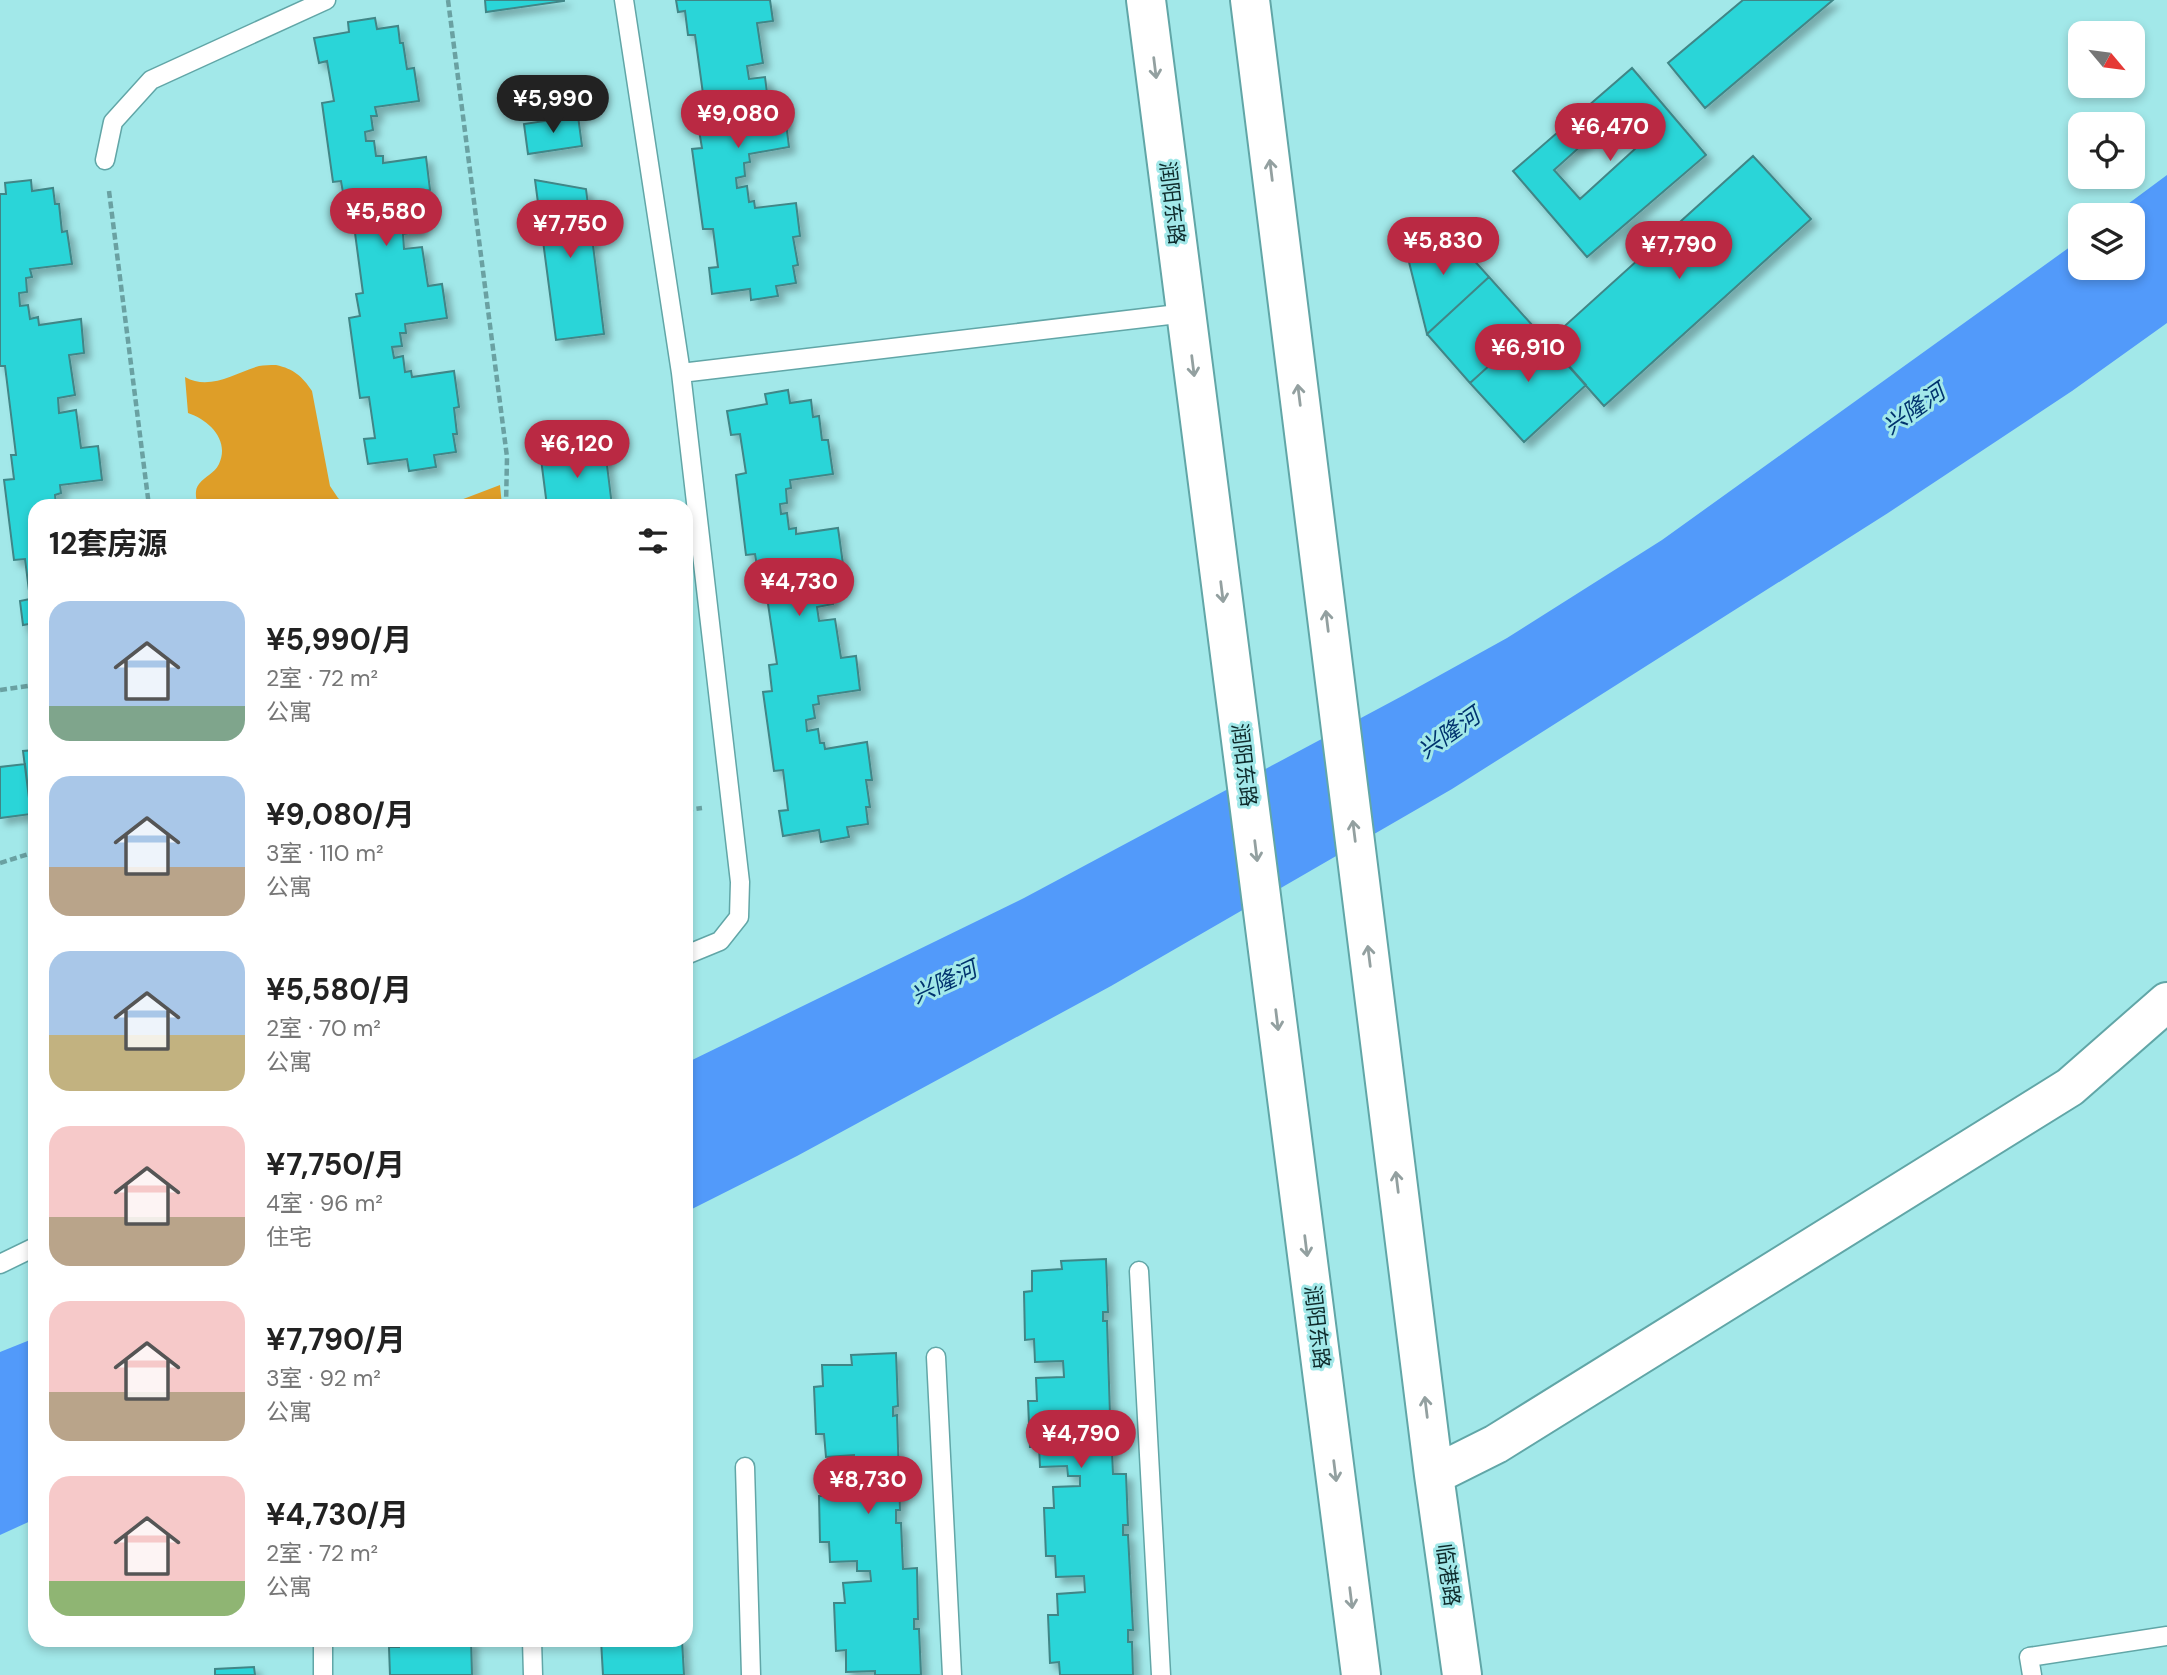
<!DOCTYPE html>
<html lang="zh">
<meta charset="utf-8">
<style>
body{margin:0;font-family:"DM Sans","Noto Sans SC",sans-serif;background:#f2f2f2;color:#222;height:100vh;display:flex;flex-direction:column;font-size:26px;white-space:nowrap}
*{box-sizing:border-box;margin:0}
p{font-size:23px;color:#767676}
.icon{flex:none;width:38px;height:38px;fill:none;stroke:currentColor;stroke-width:2;stroke-linecap:round;stroke-linejoin:round}
.map{position:relative;flex:1;overflow:hidden}
.drawer{position:absolute;left:28px;top:499px;width:665px;height:1148px;display:flex;flex-direction:column;background:#fff;border-radius:21px;box-shadow:0 4px 10px #0003}
.drawer>*{flex:none}
.needle{width:46px;rotate:119deg}
.tools{position:absolute;left:2068px;top:21px;display:grid;gap:14px}
.tools a{display:grid;place-items:center;width:77px;height:77px;border-radius:14px;background:#fff;box-shadow:0 4px 10px #0003;font-size:35px}
.price{position:absolute;translate:-50% -60px;padding:0 16px;border-radius:24px;background:#ba2943;color:#fff;font-size:23px;line-height:46px;filter:drop-shadow(0 2px 4px #0008)}
.price::after{content:'';position:absolute;left:50%;top:42px;width:21px;height:16px;margin-left:-10px;background:inherit;clip-path:polygon(0 0,100% 0,50% 100%)}
.price.active{background:#222;color:#fff}
ul{padding:0;list-style:none}
li{display:flex;align-items:center;gap:21px;height:175px;padding:0 21px}
li span{display:grid;place-items:center;flex:none;width:196px;height:140px;border-radius:21px;color:#555}
li>.icon{margin-inline-start:auto}
span .icon{width:84px;height:84px;fill:#fffc;stroke-width:1}
li b{font-size:30px}
h2{display:flex;justify-content:space-between;align-items:center;height:84px;padding:0 21px;font-size:30px}
.map>svg:first-child{display:block}
.green{fill:#de9e28}
.water{fill:#529afa}
.building{fill:#2cd5d8;stroke:#408687;stroke-width:2;fill-rule:evenodd;filter:url(#shadow)}
.lines{fill:none;stroke-linecap:round;stroke-linejoin:round}
.lane-casing{stroke:#61a6a7;stroke-width:21}
.secondary-casing{stroke:#61a6a7;stroke-width:42}
.path{stroke:#6aa1a2;stroke-width:4.5;stroke-dasharray:7 3.5;stroke-linecap:butt}
.lane{stroke:#fff;stroke-width:18}
.secondary{stroke:#fff;stroke-width:38}
.oneway{stroke:#93a0a0}
.labels{text-anchor:middle;stroke-width:6;stroke-linejoin:round;paint-order:stroke}
.street-label{font-size:21px;fill:#0e2b2c;stroke:#a2e8e9}
.water-label{font-size:23px;font-style:italic;fill:#01336e;stroke:#a2e8e9}
</style>
<div class="map">
<svg width="2167" height="1675" viewBox="0 0 2167 1675">
<defs>
<filter id="shadow"><feDropShadow dx="6" dy="6" stdDeviation="3.5" flood-color="#0004"/></filter>
</defs>
<rect width="100%" height="100%" fill="#a2e8e9"/>
<path class="green" d="M276 365C294 369 302 376 312 391L330 486 338 498 347 506H198C196 499 194 490 199 484 205 476 214 474 219 464 230 440 209 420 188 413L185 377C210 391 234 373 259 366 264 365 270 365 276 365Z
M500 485 502 506H445Z"/>
<path class="water" d="M2167 175V323L2072 391 1888 513 1452 789 1111 986 797 1156 686 1212V1063L1024 898 1404 695 1507 638 1662 540 2081 239V268H2133V215H2113Z
M35 1338V1519L0 1535V1352Z"/>
<path class="building" d="M485 0H564V1L486 12Z
M676 0H770L773 21 757 23 763 63 747 66 749 79 765 77 770 117 785 115 789 147 749 154 750 162 744 163 745 176 736 178 737 188 747 186 749 202 754 201 755 208 796 203 800 236 793 237 798 265 793 266 796 283 776 286 778 296 751 300 750 289 712 294 709 268 718 267 713 229H703L692 149 702 148 698 124 707 123 695 35H688L685 11 678 12Z
M1743 0H1833L1705 108 1668 63Z
M375 18 377 29 398 26 400 43H403L407 69 414 68 419 101 375 107 377 116H371L373 130 365 132 366 141H374L376 156H383V163L426 157 430 190 416 192 421 231 403 234 404 249 422 247 428 286 442 284 447 318 405 324 406 333H400L402 346 392 347 394 358 403 356 405 372 411 371 412 377 454 371 459 407 454 408 457 434H453L456 452 434 455 436 467 409 471 407 459 368 464 364 439 375 438 369 397 360 398 349 318 360 316 356 294 363 293 351 203 345 204 341 181 333 182 322 103 334 101 327 61 319 63 314 38 349 32 348 22Z
M1632 68 1706 155 1587 257 1513 171ZM1621 110 1647 138 1580 199 1554 170Z
M578 116 582 146 528 154 524 124Z
M1753 156 1811 219 1604 406 1547 342Z
M31 180 32 191 53 188 55 204H59L62 232 67 231 72 264 30 269 32 277 26 278 27 292 19 293 20 306 28 305 30 319 38 317 39 325 81 319 84 353 69 355 75 395 58 398 59 413 76 410 81 448 98 446 102 480 60 485 61 493 55 495 56 506H35V623L23 625 20 601 30 599 25 559 14 560 4 480 14 479 11 455H16L5 366H0V194H6L5 183Z
M535 180 586 189 604 334 556 340Z
M1443 226 1489 277 1427 334 1408 258Z
M1489 277 1533 326 1470 383 1427 334Z
M1533 326 1586 385 1524 442 1470 383Z
M788 390 790 403 811 400 813 417 819 416 822 440H828L833 474 790 480 791 488 786 489 787 503 780 504 781 514 787 513 789 529 796 528V534L838 528 843 564 828 566 833 604 817 607 819 621 835 619 841 658 856 656 860 690 818 696 819 704 813 705 815 718 806 720 807 731 818 729 820 743H824L825 749 867 742 872 780H866L870 807H866L868 824 847 827 849 837 821 842 819 830 783 836 779 811 788 810 783 770 774 771 763 692 772 691 769 665 777 664 764 577 759 578 755 554 746 555 736 475 746 473 740 434 731 435 727 411 767 404 765 394Z
M605 449 612 506H547L541 459Z
M35 750V814H31L23 751Z
M25 764 31 814 0 818V767Z
M1106 1259 1108 1312H1103V1321H1107L1110 1415H1106V1428H1111L1113 1474H1126L1128 1525H1123V1535H1128L1133 1630H1128V1642H1132L1133 1675H1060L1059 1662 1050 1663 1048 1615H1058L1057 1594 1085 1592 1084 1576 1056 1577 1055 1556H1046L1044 1508H1054L1053 1487 1080 1486V1476H1068L1067 1466 1040 1467 1039 1447H1030L1028 1401H1037L1036 1378 1064 1377 1063 1361 1035 1362 1034 1339 1025 1340 1024 1292 1032 1291V1271L1062 1269 1061 1261Z
M896 1353 898 1406 893 1407V1416L897 1415 900 1510H896V1523H901L903 1569 917 1568 918 1619H914V1629H919L921 1675H875V1671L846 1672V1650L836 1651 834 1603H845L843 1583 871 1581 870 1571H857V1561L830 1562 829 1542H820L819 1496H827L826 1473 854 1472V1455L826 1457 824 1434H816L814 1387 823 1386 822 1365H852L851 1355Z
M399 1640H471L472 1675H390L389 1647H399Z
M601 1640H682L684 1675H603Z
M254 1667 255 1675H215V1669Z"/>
<g class="lines">
<defs>
<path id="lane" d="M624 0 681 373
M105 160 113 122 151 80 326 0
M686 955 720 941 739 917 740 882 681 373 1186 313
M0 1264 35 1247
M1139 1271 1161 1675
M936 1357 952 1675
M745 1467 751 1675
M532 1640 533 1675
M323 1675V1640
M2032 1675 2029 1657 2167 1636"/>
<path id="secondary" d="M1146 0 1361 1675
M1250 0 1434 1475 1462 1675
M1434 1475 1496 1444 2070 1087 2167 1002"/>
</defs>
<use href="#lane" class="lane-casing"/>
<use href="#secondary" class="secondary-casing"/>
<path class="path" d="M448 0 507 457 506 506
M109 191 149 506
M0 690 35 685
M686 810 702 808
M0 863 35 852"/>
<use href="#lane" class="lane"/>
<use href="#secondary" class="secondary"/>
</g>
<defs><path id="oneway-shaft" d="M-6 0H5M1.5-3L5.5 0L1.5 3" fill="none" stroke-width="1.6" stroke-linecap="round" stroke-linejoin="round" transform="scale(1.75)"/></defs>
<g class="oneway">
<use href="#oneway-shaft" transform="translate(1155 68) rotate(83)"/>
<use href="#oneway-shaft" transform="translate(1271 170) rotate(-97)"/>
<use href="#oneway-shaft" transform="translate(1193 366) rotate(83)"/>
<use href="#oneway-shaft" transform="translate(1299 395) rotate(-97)"/>
<use href="#oneway-shaft" transform="translate(1222 592) rotate(83)"/>
<use href="#oneway-shaft" transform="translate(1327 621) rotate(-97)"/>
<use href="#oneway-shaft" transform="translate(1354 831) rotate(-97)"/>
<use href="#oneway-shaft" transform="translate(1256 851) rotate(83)"/>
<use href="#oneway-shaft" transform="translate(1369 956) rotate(-97)"/>
<use href="#oneway-shaft" transform="translate(1277 1020) rotate(83)"/>
<use href="#oneway-shaft" transform="translate(1397 1182) rotate(-97)"/>
<use href="#oneway-shaft" transform="translate(1306 1246) rotate(83)"/>
<use href="#oneway-shaft" transform="translate(1426 1407) rotate(-97)"/>
<use href="#oneway-shaft" transform="translate(1335 1471) rotate(83)"/>
<use href="#oneway-shaft" transform="translate(1351 1598) rotate(83)"/>
</g>
<g class="labels">
<g class="street-label">
<text transform="translate(1172 203) rotate(83)" y="7">润阳东路</text>
<text transform="translate(1244 765) rotate(83)" y="7">润阳东路</text>
<text transform="translate(1317 1327) rotate(83)" y="7">润阳东路</text>
<text transform="translate(1448 1575) rotate(82)" y="7">临港路</text>
</g>
<g class="water-label">
<text transform="translate(1914 409) rotate(-35)" y="8">兴隆河</text>
<text transform="translate(1449 733) rotate(-35)" y="8">兴隆河</text>
<text transform="translate(944 982) rotate(-25)" y="8">兴隆河</text>
</g>
</g>
</svg>
<div class="tools">
<a><svg class="needle" viewBox="-14 -14 28 28"><path d="M0-13l5 13h-10z" fill="#e53935"/><path d="M0 13l5-13h-10z" fill="#767676"/></svg></a>
<a><svg class="icon" aria-label="locate" viewBox="0 0 24 24"><circle cx="12" cy="12" r="6"/><path d="M12 2v4M12 18v4M2 12h4M18 12h4"/></svg></a>
<a><svg class="icon" aria-label="layers" viewBox="0 0 24 24"><path d="M12 4l9 5-9 5-9-5zM3 14l9 5 9-5"/></svg></a>
</div>
<b class="price active" style="left:553px;top:135px">¥5,990</b>
<b class="price" style="left:738px;top:150px">¥9,080</b>
<b class="price" style="left:1610px;top:163px">¥6,470</b>
<b class="price" style="left:386px;top:248px">¥5,580</b>
<b class="price" style="left:570px;top:260px">¥7,750</b>
<b class="price" style="left:1443px;top:277px">¥5,830</b>
<b class="price" style="left:1679px;top:281px">¥7,790</b>
<b class="price" style="left:1528px;top:384px">¥6,910</b>
<b class="price" style="left:577px;top:480px">¥6,120</b>
<b class="price" style="left:799px;top:618px">¥4,730</b>
<b class="price" style="left:1081px;top:1470px">¥4,790</b>
<b class="price" style="left:868px;top:1516px">¥8,730</b>
<section class="drawer">
<h2>12套房源<svg class="icon" aria-label="filters" viewBox="0 0 24 24"><path d="M4 7h16M4 17h16"/><circle cx="9" cy="7" r="2"/><circle cx="15" cy="17" r="2"/></svg></h2>
<ul>
<li><span style="background:linear-gradient(#a9c7e8 75%,#7fa58c 0)"><svg class="icon" aria-label="home" viewBox="0 0 24 24"><path d="M3 11l9-7 9 7M6 9v11h12V9"/></svg></span><div><b>¥5,990/月</b><p>2室 · 72 m²</p><p>公寓</p></div></li>
<li><span style="background:linear-gradient(#a9c7e8 65%,#b9a48a 0)"><svg class="icon" aria-label="home" viewBox="0 0 24 24"><path d="M3 11l9-7 9 7M6 9v11h12V9"/></svg></span><div><b>¥9,080/月</b><p>3室 · 110 m²</p><p>公寓</p></div></li>
<li><span style="background:linear-gradient(#a9c7e8 60%,#c2b280 0)"><svg class="icon" aria-label="home" viewBox="0 0 24 24"><path d="M3 11l9-7 9 7M6 9v11h12V9"/></svg></span><div><b>¥5,580/月</b><p>2室 · 70 m²</p><p>公寓</p></div></li>
<li><span style="background:linear-gradient(#f6c9c9 65%,#b9a48a 0)"><svg class="icon" aria-label="home" viewBox="0 0 24 24"><path d="M3 11l9-7 9 7M6 9v11h12V9"/></svg></span><div><b>¥7,750/月</b><p>4室 · 96 m²</p><p>住宅</p></div></li>
<li><span style="background:linear-gradient(#f6c9c9 65%,#b9a48a 0)"><svg class="icon" aria-label="home" viewBox="0 0 24 24"><path d="M3 11l9-7 9 7M6 9v11h12V9"/></svg></span><div><b>¥7,790/月</b><p>3室 · 92 m²</p><p>公寓</p></div></li>
<li><span style="background:linear-gradient(#f6c9c9 75%,#8fb573 0)"><svg class="icon" aria-label="home" viewBox="0 0 24 24"><path d="M3 11l9-7 9 7M6 9v11h12V9"/></svg></span><div><b>¥4,730/月</b><p>2室 · 72 m²</p><p>公寓</p></div></li>
</ul>
</section>
</div>
